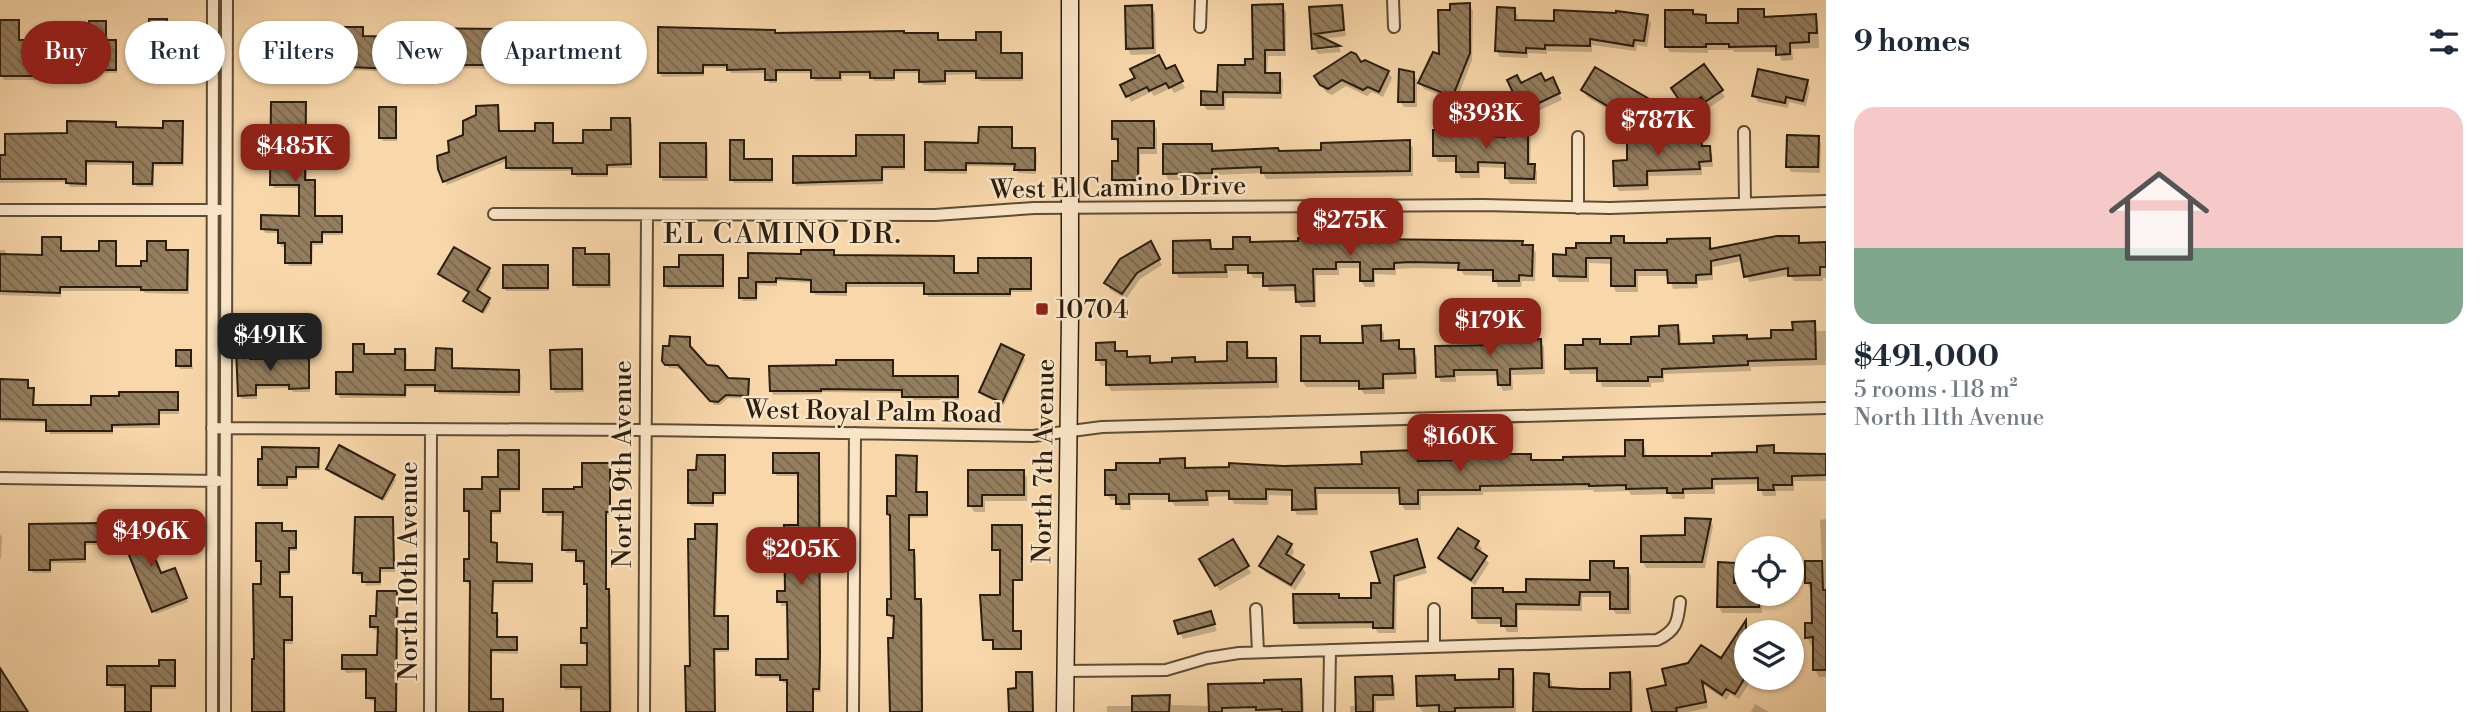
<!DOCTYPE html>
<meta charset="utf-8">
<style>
body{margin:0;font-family:"Libre Bodoni",serif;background:#f2f2f3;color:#1f2937;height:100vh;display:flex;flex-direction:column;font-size:26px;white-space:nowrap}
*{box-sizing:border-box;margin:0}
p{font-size:23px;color:#747a83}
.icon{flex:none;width:38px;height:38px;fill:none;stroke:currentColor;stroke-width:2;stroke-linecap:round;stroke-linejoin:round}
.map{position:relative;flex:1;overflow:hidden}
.drawer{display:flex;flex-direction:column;background:#fff;width:665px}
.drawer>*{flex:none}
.top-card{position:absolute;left:21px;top:21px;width:665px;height:63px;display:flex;gap:14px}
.fabs{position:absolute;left:1734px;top:536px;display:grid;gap:14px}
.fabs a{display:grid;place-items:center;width:70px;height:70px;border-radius:50%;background:#fff;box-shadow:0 2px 5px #0004;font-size:35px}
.price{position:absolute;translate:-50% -60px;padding:0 16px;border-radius:14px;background:#8f2418;color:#fff;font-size:23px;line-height:46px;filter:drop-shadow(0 2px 4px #0008)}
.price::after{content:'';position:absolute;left:50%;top:42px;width:21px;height:16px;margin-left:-10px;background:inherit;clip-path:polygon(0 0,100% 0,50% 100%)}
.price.active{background:#222;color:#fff}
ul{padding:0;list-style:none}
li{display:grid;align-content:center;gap:14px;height:371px;padding:0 28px}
li span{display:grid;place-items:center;height:217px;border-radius:21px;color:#555}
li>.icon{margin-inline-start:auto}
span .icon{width:126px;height:126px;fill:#fffc;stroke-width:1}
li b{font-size:30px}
h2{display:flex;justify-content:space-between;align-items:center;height:84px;padding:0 28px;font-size:30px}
.tag{padding:0 24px;border-radius:32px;background:#fff;box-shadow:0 2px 5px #0004;font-size:24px;line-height:63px}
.tag.active{background:#8f2418;color:#fff}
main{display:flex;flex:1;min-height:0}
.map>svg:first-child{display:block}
.shadow{fill:#0003}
.building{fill:url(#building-back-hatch);stroke:#2a1e0e;stroke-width:2}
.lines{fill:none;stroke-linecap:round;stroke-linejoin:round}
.street-casing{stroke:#5e4c35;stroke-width:14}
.secondary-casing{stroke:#2a1e0e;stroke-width:19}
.street{stroke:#fae5c8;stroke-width:10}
.secondary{stroke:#fae5c8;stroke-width:16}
.poi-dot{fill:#8f2418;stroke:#fae5c8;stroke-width:2.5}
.labels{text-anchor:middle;stroke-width:5;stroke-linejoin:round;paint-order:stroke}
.street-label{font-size:26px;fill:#2a1e0e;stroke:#fae5c8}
.poi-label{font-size:26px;fill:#2a1e0e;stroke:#fae5c8;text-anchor:start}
.neighbourhood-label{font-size:28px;letter-spacing:2px;fill:#2a1e0e;stroke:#fae5c8}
</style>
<main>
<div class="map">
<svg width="1826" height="712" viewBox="0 0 1826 712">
<defs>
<pattern id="building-back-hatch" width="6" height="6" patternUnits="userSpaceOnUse" patternTransform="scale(1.75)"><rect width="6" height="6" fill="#957e5f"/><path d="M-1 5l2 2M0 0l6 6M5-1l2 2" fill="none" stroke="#7a674d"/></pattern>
</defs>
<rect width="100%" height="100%" fill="#f8d7aa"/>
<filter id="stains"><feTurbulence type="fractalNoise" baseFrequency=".00286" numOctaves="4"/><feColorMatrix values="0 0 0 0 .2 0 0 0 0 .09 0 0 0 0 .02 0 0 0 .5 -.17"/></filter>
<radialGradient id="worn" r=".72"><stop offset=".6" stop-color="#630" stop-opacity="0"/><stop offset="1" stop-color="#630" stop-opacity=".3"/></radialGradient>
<path class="shadow" d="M1469 5 1473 11 1472 60 1457 99H1448L1424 89 1420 83 1441 57 1452 12Z
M1282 6 1286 12V56H1268L1267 74H1279L1283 80 1282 99 1226 98 1225 110H1207L1203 104 1219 93 1255 60Z
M1151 7 1155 13 1156 54 1131 55 1128 49Z
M1341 7 1344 13 1346 36 1322 39 1339 47 1341 52 1318 54 1315 50 1335 48 1332 45 1314 48 1311 9Z
M1514 10 1518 16 1517 21 1556 23 1617 15 1647 17 1651 23 1647 47 1637 45 1636 51 1592 45V52L1547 51V54L1528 53V58L1500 57 1497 51Z
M1763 11 1767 18 1815 16 1818 22 1819 48 1792 49 1793 60 1782 61 1778 52H1734L1733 50H1708V53L1670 52 1666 46 1692 12 1695 16H1705L1709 25H1739Z
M166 21 169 25 168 39H191L193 43V74H178V81L147 80 145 76 150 40Z
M18 22 20 41H68L105 22 108 42H115L117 46V73H50V80H4L0 73V49Z
M362 29 365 38 410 39 500 31 502 40H546L635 32 637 36 638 62 594 63V74H581L579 65H545V75H531L529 63H502V71H493L491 69 454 68 452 61H412V67H392V72L313 68 311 64Z
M288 31 300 60 259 78 256 74Z
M774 32 776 35H937L939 42H978L1000 34 1002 38V54H1021L1023 58V81H980L978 74 946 75V85H923L921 73H895V81H874L872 76H842V81H815L812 73H777V83H769L767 73H731L729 68H704V76L662 77 660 73Z
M1361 65 1388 72 1392 78 1383 97 1372 92 1367 96 1346 86 1332 95 1326 92 1316 77Z
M1175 68 1185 88 1174 93 1171 88 1154 96 1151 92 1131 102 1123 86Z
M1413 74 1417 80V107H1404L1400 101Z
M1509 81 1521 85 1544 83 1556 86 1562 100 1527 116Z
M1807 81 1810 88 1806 106 1789 102 1788 108 1758 102 1754 95Z
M1583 90 1650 101 1653 108 1641 129 1587 97Z
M1721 91 1725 97 1710 107 1705 102 1690 113 1677 94Z
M305 104 307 108V182H314L316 186V218H341L343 235H323V245H313L312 266H289L287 262V247H282L279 243 280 233H265L263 229 301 218V188H274L272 184Z
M497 106 500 133H537L552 125 554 129V145H585L613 132 629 120 632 124V168H608V177H576L574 171H510L507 161 447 185 440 169 465 137Z
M395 109 397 113V141H383L381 137Z
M115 123 117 127 165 129 182 123 184 127V166H154V187H137L135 183V165H87V187H70L68 182 0 183V157L69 135Z
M1153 123 1157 129V154H1140V186H1118L1114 180 1119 162V145L1114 139Z
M1011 129 1013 133V149L1034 150 1037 154 1036 174 1018 173 1016 167 967 166V174L929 173 927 170Z
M1460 131 1463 137 1507 139 1527 131 1531 138 1530 165H1534L1537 172V184H1510L1506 177 1507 168 1480 167V178H1461L1458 172V162H1438L1435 155Z
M903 137 905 140V170H883V184L796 186 794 182Z
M1818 138 1821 144 1820 173 1791 172 1788 166Z
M1700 139 1704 148 1709 147 1712 154 1713 167H1702V175L1649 176V190L1619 191 1615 185 1629 162Z
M743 142 745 161 771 160 773 183H734L732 180Z
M1409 142 1413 148V176L1266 179 1263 173 1215 175V179L1168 180 1165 173 1211 145 1215 152H1323Z
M705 145 708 148V181H663L661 177Z
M1249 238 1252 243 1522 242 1524 247H1532L1536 253 1535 281H1522L1521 287H1498L1494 276 1464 275 1460 269 1414 268 1396 269V275L1375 274V287H1365L1361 281 1362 268H1339V275H1316V307H1301L1297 301V291H1269L1265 278H1253L1250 271H1228V278H1179L1175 272 1209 242 1213 251H1235Z
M1623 238 1628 245 1668 244 1709 240 1713 250 1798 238 1802 244H1826V278H1823V281H1794L1790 275 1749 282 1743 261 1713 267V280L1698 281V288L1673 289 1669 276H1638V292H1616L1613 286V264L1589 263V282H1559L1555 276 1568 256 1613 245Z
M60 239 62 253H101L115 243 117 247V267H143L165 243 167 252H187L189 256V294L145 293 143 291H61V297L0 295V250H5L7 256 44 257Z
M1150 244 1162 265 1140 279 1126 299 1110 290 1107 283Z
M584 249 586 256H608L611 260V288H577L575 284Z
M833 252 835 256 953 258 955 275H979L1030 260 1032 263V292H1011V297H928L926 287H847V296L815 295 813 283 777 281V286L758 285 757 301H743L741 297 750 280 803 256Z
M722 257 724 261V289H668L666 286Z
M547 267 549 271V291H506L504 287Z
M489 269 491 273 479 294 491 303 484 314 468 305 466 301 470 294 442 278 440 274Z
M1814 323 1817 331H1826V365L1751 367V371L1664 374V382L1651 383V387H1602L1599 374H1570L1567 368 1585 347 1599 340 1602 346H1633L1661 338 1677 327 1681 333V346L1715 345 1746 336 1749 341 1773 340Z
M1380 327 1384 333V342H1398L1402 351H1413L1417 357V379L1385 380V394H1364L1360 387H1306L1302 381 1319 338 1323 345H1364Z
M689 339 691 350 706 367 728 379 748 380 750 384 749 399 728 398 720 405H714L682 369 669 368 664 361Z
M1540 341 1544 347 1545 374 1512 375 1513 390 1503 391 1499 384V375L1456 376V382H1441L1438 376 1498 347Z
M1114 344 1118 353 1126 352 1130 359 1149 358 1153 364H1174L1194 359 1197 363H1229L1246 344 1249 350V360H1275L1278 366 1279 388 1111 391 1108 385V366H1101L1098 360Z
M363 346 365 356H396L404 350 407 354 406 371H437L451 350 453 354V370L518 371 521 375 520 396 439 394 437 388H407L406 398H340L338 394 354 374Z
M248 351 251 361 308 360 310 363V392H293L291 388 257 389V399H242L239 395Z
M581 351 583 355 584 392 555 393 553 389Z
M190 352 193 369H180L178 365Z
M1023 356 1025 360 1004 405 983 396 981 392Z
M892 362 894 378H957L959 382V400H906L904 393 822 392V394L774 395 771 391 838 367Z
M0 381 27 382 30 389 35 393 34 407H93L177 394 179 414H160V428H113V434H50L48 423 0 422Z
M1642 442 1645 448 1646 458H1714L1759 454 1773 447 1776 453 1826 455V481H1794V491H1776V496H1763L1760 484 1715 485V494H1685V499H1673L1670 494 1631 495 1629 491 1594 492 1593 490 1483 492V495L1421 496V510H1405L1401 504V494H1318V515H1297L1294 509V496L1269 495 1268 505 1234 504 1231 496 1209 497V506H1175L1171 500H1131V510H1121L1117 500H1111L1107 494 1162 464 1184 460 1188 470 1363 466 1416 452 1420 462H1465L1508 450 1511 455H1530L1533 461 1627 458Z
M318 450 320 453V470H297V480H288V489H262L260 485V461Z
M518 451 520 455V492H501V514H492V544H496L498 548V564L531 566 533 584H494L493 615H496L499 618 498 639H516L518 654 492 653V701H502L504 712H472V584H468L465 580 471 561V514L466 510 484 490 499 479Z
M818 455 820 459 821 692H814V712H788L789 683H783L781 678H760L758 674 789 661V606H781L779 592H786L799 527V476H777L774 472Z
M724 457 726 461V496H714V507L691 506 689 503Z
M916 457 918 461V494H926L928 498V518H910V552L913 551 916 555V601H920L923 605V712H892L895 619H891L889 615 893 600 891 518 889 514Z
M609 464 611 468V515H607V591L611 595 612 712H583V690H565L563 686 589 667V646H585L583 642 589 630 586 564H580L578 553H566L564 549V516H547L545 512 584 489Z
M328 469 393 476 396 480 384 501 330 473Z
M970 471H1023L1027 478V501H985V512H974L970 505Z
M392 519 394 523 395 572H381V585L366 586 364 576H357L355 572Z
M1826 519V677H1819L1815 670V645H1811L1807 637 1814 624 1811 591 1807 583 1822 563 1820 520Z
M1710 520 1713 526 1705 568H1646L1643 562 1687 537Z
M102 525 104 545H86V563H51V573H33L31 570Z
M281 525 283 533H295L297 537V551H290V575H281V599H291L293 602V644H285L286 712H254L263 586V565L258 561Z
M716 526 718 530 716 618H727L729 621V652H716L715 712H687L692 668 697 541Z
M1022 528V581H1013L1012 633 1021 634V650H996L995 641 985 640 1002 597V551L993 550Z
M1459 530 1478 543 1482 549 1479 553 1489 563 1475 585 1444 564 1440 558Z
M0 534 2 537 1 559H0Z
M1232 541 1251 573 1220 591 1201 560Z
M1416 541 1427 573 1397 582 1396 633H1378L1375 628 1299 629 1295 622 1338 595 1340 600H1373Z
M1291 545 1294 552 1290 559 1302 567 1306 573 1295 590 1265 572 1261 566Z
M1613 563 1617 569H1627L1631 576V614H1616L1612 608V597H1582V611L1518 610V632H1507L1503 624H1478L1474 618 1502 589 1504 594 1527 593 1592 582Z
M1734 564 1737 570V579H1746V593H1762V613H1722L1719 606Z
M176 573 188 602 156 614 154 611 161 575Z
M396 593 399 597 397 712H377V701H370L367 697 368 672 346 673 344 669 379 657V630H374L371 627Z
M1210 613 1217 631 1183 639 1180 633Z
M1742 630 1746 633V677H1753L1739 699 1730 694 1726 700 1703 685 1708 708 1688 712H1653L1668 687 1722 660Z
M174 662 176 666V689H152V712H126L127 688H111L108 684Z
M1512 671 1515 677 1516 712H1423L1419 706 1454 677 1456 681 1501 680Z
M1629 674 1633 680V712H1534L1548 675 1552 682V689L1612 690Z
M1391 678 1395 684V700L1376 701V712H1350V706H1358Z
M1300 681 1303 687 1304 712H1107V706H1134L1169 697 1172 705 1210 706 1266 685Z
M1755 704 1769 712H1751Z"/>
<path class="building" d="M1470 3V53L1454 93H1443L1418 83 1433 52 1439 54 1438 10H1450V4Z
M1283 4 1284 50H1265V73H1280V93L1223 92V105H1201V91L1217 92 1218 65H1245V59H1253L1252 5Z
M1152 5 1153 48 1126 49 1125 6Z
M1342 5 1344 30 1315 34 1340 46 1312 49 1309 7Z
M1497 7 1515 8V20L1554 21V10L1616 13V11L1648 15 1644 41 1634 40 1633 46 1590 39V46L1545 45V49L1526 48V53L1495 51Z
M1738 9H1764V17L1816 14 1817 33H1809V42L1790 43V54L1776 55V46L1729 47V44H1706V47H1665V10H1693V14L1706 15V23H1738Z
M149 19H167V37H192V71H177V78L143 77V37L149 38Z
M0 20H19V40H66V30H89V21H106V40H116V70H49V76H0Z
M287 25 300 56 255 75 242 44Z
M309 27H363V36L408 37V28L501 29V39H544V32L636 30V59H593V71H577V62H544V72H527V60H501V68H489V65H450V58L411 57V64H391V69L309 65Z
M658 27 775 30V33L904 31V33H938V40H976V32H1001V53H1022V78H976V71H945V81L919 82V70H894V78H870V72H840V78H811V70H776V80H765V69L727 70V65H703V73H658Z
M1351 52 1356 54 1361 62 1365 60 1389 71 1379 92 1368 87 1363 90 1342 80 1328 89 1320 85 1314 76Z
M1159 55 1166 69 1175 65 1183 81 1169 88 1166 83 1149 91 1147 87 1126 97 1120 85 1135 78 1130 69Z
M1704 64 1723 90 1705 102 1701 97 1685 108 1671 88Z
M1595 67 1651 100 1637 124 1581 90Z
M1399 69 1414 72V102H1398Z
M1758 69 1808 80 1803 101 1786 97 1785 103 1752 96Z
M1541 73 1545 81 1553 77 1560 93 1522 111 1507 80 1517 75 1521 83Z
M271 102H306L305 180H315V216H342V232H322V242H311V263H285V243H278V230L261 229V215L299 216V185H270Z
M498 105 499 131H535V123H553V143H583V130H611V118H630L631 164 607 165V174H572V168H506V157L443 182 438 169 437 156 449 152 448 141 463 135V121L476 115V106Z
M379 107H396V138H379Z
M67 121 116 122V127L163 128V121H183L182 163H153L152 184H133V162L86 161V184L66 183V179H0V155H5V134L67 133Z
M1112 121H1154V148H1138V180H1112V161H1118V139H1112Z
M979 127H1012V148H1035V170H1014L1015 164 966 163V170H925V142L978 143Z
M1505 129 1528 130V164H1535L1534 179 1505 178V163L1478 162V172H1456V156H1433V130H1461V135L1505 137Z
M856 135H904V167H882V180L793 183V156H856Z
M1646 135V139L1701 137 1702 146H1710L1711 161 1699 162 1700 169 1647 171V185L1614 186 1613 161 1627 160V136Z
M1787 135 1819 136 1818 167H1786Z
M730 140H744V159H772V180H730Z
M1410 140V171L1261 173V167L1212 169V173L1163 174V144H1212V151L1278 148 1279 151 1321 150V143Z
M660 143H706V177H660Z
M1611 236H1624V243H1667V239L1710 238V249L1777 236H1799V243L1826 242V267H1820V275L1788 276V268L1744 277 1740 255 1711 261V274L1696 275V283H1668L1667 270H1635V286H1611V258H1586V277L1553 276V254L1566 255V248H1576V243H1611Z
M42 237H61V251H99V241H116V266H141V261H147V241H166V250H188L187 290H141V287H60V293L0 291V254L42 255Z
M1233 237H1250V242L1298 241V238L1523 241 1522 245H1533L1532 276 1519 275V281H1493V270H1458L1459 263 1410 262 1394 263V269H1373V281H1360V262H1336V269H1313L1314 301 1296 302 1295 285 1263 286V273H1248V265H1225L1226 272 1173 273V241L1210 240 1211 249H1233Z
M1151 241 1160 259 1137 273 1122 294 1104 283 1120 259Z
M454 247 490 268 477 290 490 298 482 312 463 301 469 292 438 274Z
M573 248H585V254H609V285H573Z
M801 250H834V255L954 256V273H978V258H1031V289H1010V294H924V283H846V292H811V280L776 278V282H756V298H739V278H748V253L801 254Z
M679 255H723V286H664V267H679Z
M503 265H548V288H503Z
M1815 321 1816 359 1748 361V365L1662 369V377H1648V381H1597V368L1565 369V345H1583V339H1600V344H1631V337L1659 336V326L1678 325 1679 344 1714 343 1713 336 1747 335V339L1771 338V330H1793L1792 322Z
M1381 325V341L1399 340V349H1414L1415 373 1383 374V388L1359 389V381H1301V336H1320V343H1363L1362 326Z
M670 336 690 337V346L707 365 718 366 728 378 749 379 748 396 726 395 718 402 710 401 678 365H665L662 361 663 346H669Z
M1541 339 1542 368 1510 369V385H1498L1497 370H1454V376L1436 377 1435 346 1497 345V341Z
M1115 342V351H1127V357L1150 356V363L1172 362V358L1195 357V362L1227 361V342H1247V358H1276V382L1106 385V360H1096V343Z
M353 344H364V354H395V349H405V370H435L436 348 452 349V368L519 370V392L435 391V385H405V395L336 394V372H353Z
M1001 344 1024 355 1002 403 979 392Z
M236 349H249L250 359 309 358V388L289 389V385H256V395L238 396Z
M582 349V389H551L550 350Z
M176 350H191V366H176Z
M836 360H893V376H958V397H902V390L821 389V391H770L769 366 836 365Z
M0 379 28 380V388H34L33 405H91V396H119V392H178V410H159V424L112 425V431H46V420L0 419Z
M1625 440H1643V456H1712V453L1757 452V446L1774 445V453L1826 454V475L1792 476V485H1773L1774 490H1758V478L1712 479V488L1683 489V493H1667V488L1626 489V485L1589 486V484L1480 486V490H1418V504H1400L1399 488H1315L1316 509 1292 510V490L1266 489V499H1229V491H1206L1207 500 1169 501V494H1129V504H1116V495H1105V470H1116V463H1160V459L1185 458V468L1229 467V463L1283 466 1362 464 1361 452 1417 450 1418 461 1463 460V447H1480L1509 448V454H1531V460H1563V457L1625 456Z
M339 445 395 475 382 499 326 469Z
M262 447 319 448 318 467H296V477H287V485H258V459H262Z
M498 450H519V489H500V511H491V542L497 543V562L532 564V581H493L492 613H497V637H517V650H491V699H503V712H469L470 581H464V559H469V511H464V489H482V477H498Z
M773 453H819L820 656 819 689H813V712H787V680H780V675H756V659H788L787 602H777V591H785L784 525H798V473H773Z
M697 455H725V493H713V503H688V470H696Z
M896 455 917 456 916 492H927V515H909V550H914L915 599H921L922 712H890L888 638H893L894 616 887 615V599H891L890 515 887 514V496H896Z
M582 463H610V512H606V589H609L610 712H581V687H561V665H587V643H581V628H587V584H584V561H576V550H562L563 512H543V489H574V487H582Z
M968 470H1024V495H982V506H968Z
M355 517H393L394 568H380V582H362V573H353Z
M1685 518 1711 519 1702 562H1641V536L1685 535Z
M139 519 161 573 175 568 187 598 152 612 118 528Z
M103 523V542H85V559L50 560V570H29V524Z
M256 523H282V531H296V548H289V572H280V597H292V640H284V712H252V659H254L253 584H261V561H256Z
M695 524H717L714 616H728V649H714L715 712H686L685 666H690L688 539H695Z
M992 525H1022V580H1013V631H1021V649H993V640H983L980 595H1000V550H992Z
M1458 528 1479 541 1475 548 1487 556 1471 580 1438 558Z
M1278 536 1292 544 1286 554 1304 565 1291 585 1259 566Z
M1233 539 1249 566 1215 586 1199 559Z
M1417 539 1425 567 1394 576 1393 628H1373V622L1294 623 1293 594H1339V598H1371V583H1380L1371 552Z
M1590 561H1614V568H1628V609H1610V592H1580L1579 605 1516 604V626H1501V618H1472V588H1503V592H1526V579L1590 580Z
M1805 561H1822L1823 590H1826V670H1813V637L1805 638V623H1812L1811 583H1805Z
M1718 562 1735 563 1734 583H1746V593H1759V607H1717Z
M377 591H397L396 712H375V698H366V669H342V655H377L378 627H370V616H376Z
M1211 611 1215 624 1178 634 1174 621Z
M1746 620V676L1735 694 1726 689 1722 695 1702 681 1706 702 1676 708 1677 712H1652L1647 689 1666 685 1662 669 1688 663 1701 645 1721 658Z
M159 660H175V686H151V712H125V685H107V666H159Z
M0 668 28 712H0Z
M1499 669H1513V707L1455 708V712H1439V705L1417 706 1416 676 1455 675V680L1499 679Z
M1016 672H1032L1033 712H1009L1008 689 1016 688Z
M1630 672 1631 712H1533L1534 673 1549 674V687L1580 689H1610V673Z
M1392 676 1393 695H1373V712H1356L1355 677Z
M1301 679 1302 712H1282V709L1256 710V707L1222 708V712H1209L1208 684 1264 683V680Z
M1170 695 1169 712H1132V696Z"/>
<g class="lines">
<defs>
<path id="street" d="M1393 0 1394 27
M1200 27 1201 0
M1744 132 1745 203
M1578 208V137
M0 210H219
M494 214 935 215 1034 208 1483 205 1610 208 1826 201
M212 428 645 430 1033 436 1102 427 1826 408
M0 478 218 481
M1256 609 1258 652
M1434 609V647
M1064 671 1166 670 1207 658 1239 653 1657 640C1676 631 1678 622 1680 602
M212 712 213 0
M225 712 227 0
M430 712 431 431
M644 712 647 215
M853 712 855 433
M1329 712 1330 650"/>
<path id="secondary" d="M1065 712 1070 316V0"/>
</defs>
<use href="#street" class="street-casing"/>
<use href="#secondary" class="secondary-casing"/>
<use href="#street" class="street"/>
<use href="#secondary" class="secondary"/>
</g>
<rect class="poi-dot" x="1035" y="302" width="14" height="14" rx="3.5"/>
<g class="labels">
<g class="street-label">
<text transform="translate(1118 187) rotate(-1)" y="9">West El Camino Drive</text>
<text transform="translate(873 411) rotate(1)" y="9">West Royal Palm Road</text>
<text transform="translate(1043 461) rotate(-89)" y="9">North 7th Avenue</text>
<text transform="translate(622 464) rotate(-90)" y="9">North 9th Avenue</text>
<text transform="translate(408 571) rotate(-90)" y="9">North 10th Avenue</text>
</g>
<g class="poi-label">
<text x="1056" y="318">10704</text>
</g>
<g class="neighbourhood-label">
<text x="783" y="243">EL CAMINO DR.</text>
</g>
</g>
<rect width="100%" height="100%" filter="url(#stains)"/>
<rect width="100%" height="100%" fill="url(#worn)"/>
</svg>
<div class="fabs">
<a><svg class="icon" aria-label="locate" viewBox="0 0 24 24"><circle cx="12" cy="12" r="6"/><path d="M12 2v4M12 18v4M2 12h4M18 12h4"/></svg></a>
<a><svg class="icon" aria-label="layers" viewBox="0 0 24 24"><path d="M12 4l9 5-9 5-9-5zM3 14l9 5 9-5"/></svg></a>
</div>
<b class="price" style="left:1486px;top:151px">$393K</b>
<b class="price" style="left:1658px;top:158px">$787K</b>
<b class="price" style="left:295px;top:184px">$485K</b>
<b class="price" style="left:1350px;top:258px">$275K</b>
<b class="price" style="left:1490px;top:358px">$179K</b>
<b class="price active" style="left:270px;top:373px">$491K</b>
<b class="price" style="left:1460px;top:474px">$160K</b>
<b class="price" style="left:151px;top:569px">$496K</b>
<b class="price" style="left:801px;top:587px">$205K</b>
<div class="top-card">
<a class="tag active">Buy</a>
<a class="tag">Rent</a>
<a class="tag">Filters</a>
<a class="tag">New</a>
<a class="tag">Apartment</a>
</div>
</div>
<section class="drawer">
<h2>9 homes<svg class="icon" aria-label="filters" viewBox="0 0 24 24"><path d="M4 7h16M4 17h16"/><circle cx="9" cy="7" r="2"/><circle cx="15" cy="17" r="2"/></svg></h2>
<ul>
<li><span style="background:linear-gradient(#f6c9c9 65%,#7fa58c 0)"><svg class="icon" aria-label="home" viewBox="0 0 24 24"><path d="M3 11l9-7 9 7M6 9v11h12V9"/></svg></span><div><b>$491,000</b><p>5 rooms · 118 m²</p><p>North 11th Avenue</p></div></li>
</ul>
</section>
</main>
